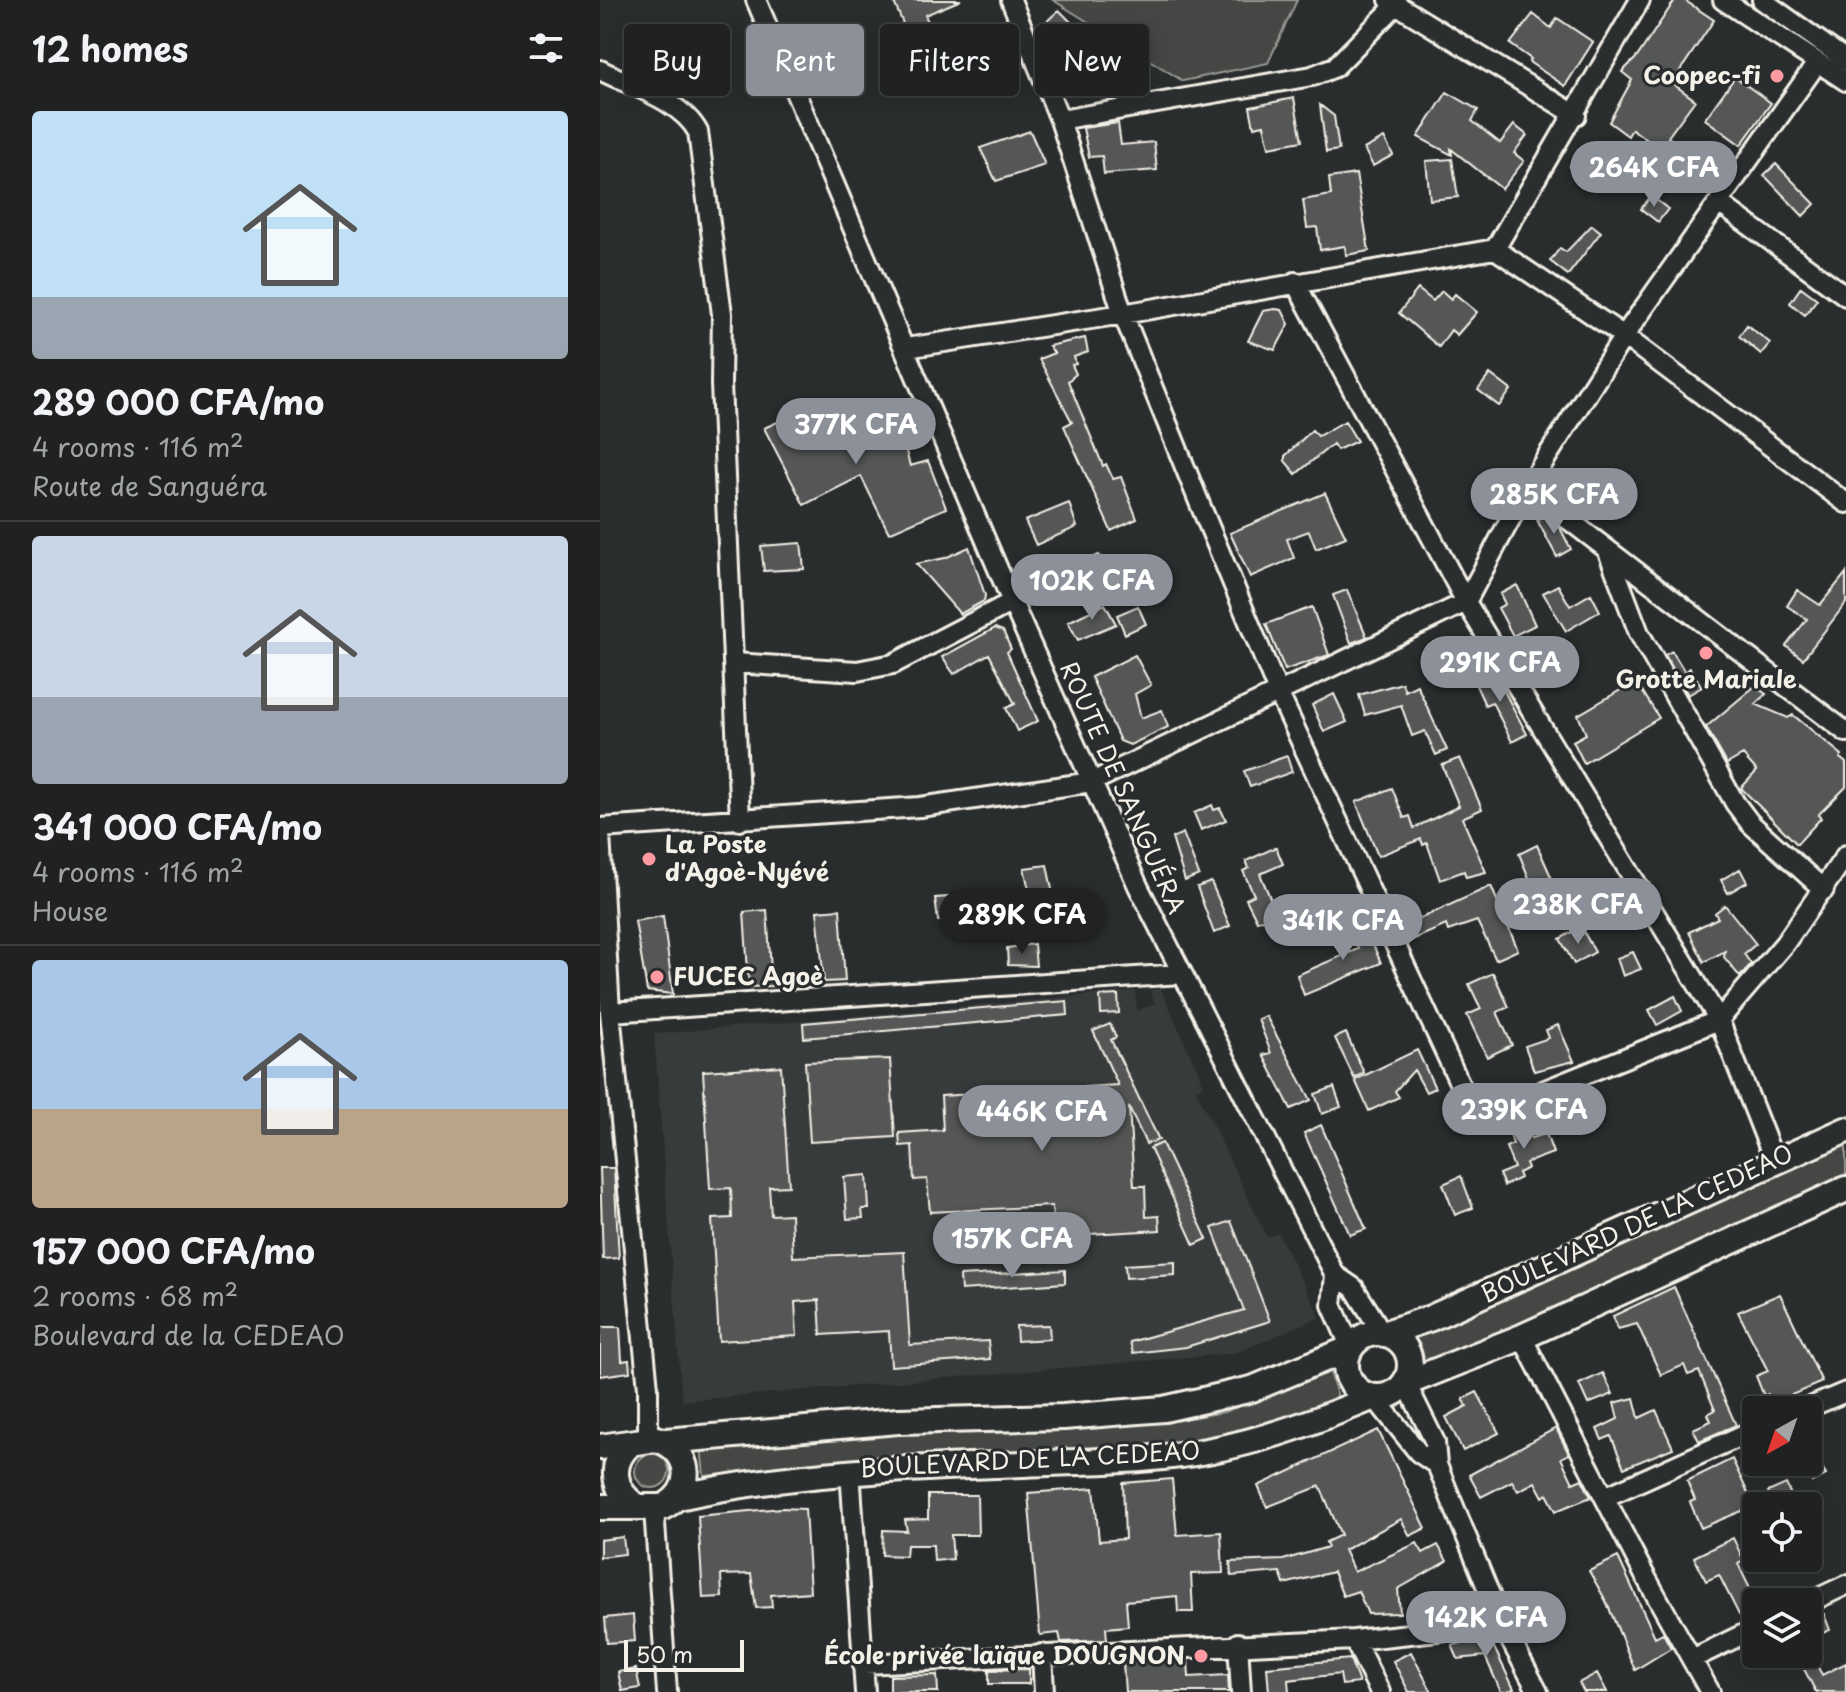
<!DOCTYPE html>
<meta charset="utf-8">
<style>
body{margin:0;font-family:"Playpen Sans",sans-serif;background:#2d2f2f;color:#f1f3f6;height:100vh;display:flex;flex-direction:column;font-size:30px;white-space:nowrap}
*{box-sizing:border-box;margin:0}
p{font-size:26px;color:#a2a4a5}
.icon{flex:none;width:44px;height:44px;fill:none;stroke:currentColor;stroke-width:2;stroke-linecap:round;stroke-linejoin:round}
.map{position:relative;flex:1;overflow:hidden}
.sheet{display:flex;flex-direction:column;background:#202222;width:600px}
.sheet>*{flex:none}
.banner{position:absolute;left:24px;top:24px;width:760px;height:72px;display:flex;gap:16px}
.needle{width:52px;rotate:220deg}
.buttons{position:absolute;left:1142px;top:1396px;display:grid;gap:16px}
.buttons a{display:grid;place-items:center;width:80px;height:80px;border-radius:8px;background:#202222;box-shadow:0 4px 20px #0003,0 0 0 2px #3d3f40;font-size:40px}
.scale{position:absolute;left:24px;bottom:20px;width:120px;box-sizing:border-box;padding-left:8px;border:4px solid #f4f1e8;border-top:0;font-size:22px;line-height:28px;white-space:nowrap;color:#f4f1e8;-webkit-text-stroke:6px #2a2d2e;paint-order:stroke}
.price{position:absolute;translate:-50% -68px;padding:0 18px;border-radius:28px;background:#8c9099;color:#fff;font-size:26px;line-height:52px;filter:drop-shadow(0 2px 4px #0008)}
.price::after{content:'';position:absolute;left:50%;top:48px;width:24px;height:18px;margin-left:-12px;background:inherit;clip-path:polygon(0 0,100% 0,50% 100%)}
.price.on{background:#222;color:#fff}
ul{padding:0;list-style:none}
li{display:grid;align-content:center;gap:16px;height:424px;padding:0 32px}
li+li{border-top:2px solid #3d3f40}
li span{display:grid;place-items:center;height:248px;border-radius:8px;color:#555}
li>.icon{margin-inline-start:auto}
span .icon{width:144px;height:144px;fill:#fffc;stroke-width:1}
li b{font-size:34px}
h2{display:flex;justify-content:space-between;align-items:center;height:96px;padding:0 32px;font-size:34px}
.chip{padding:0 28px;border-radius:8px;background:#202222;box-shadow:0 4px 20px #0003,0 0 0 2px #3d3f40;font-size:28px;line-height:72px}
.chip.on{background:#8c9099;color:#fff}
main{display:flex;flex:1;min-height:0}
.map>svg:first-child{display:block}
.built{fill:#373a3a}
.green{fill:#444645;stroke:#9c9c96;stroke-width:2}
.building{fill:#555756;stroke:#f4f1e8;stroke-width:2}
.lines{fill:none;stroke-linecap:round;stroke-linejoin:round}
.minor-casing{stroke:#f4f1e8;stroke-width:24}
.major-casing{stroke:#f4f1e8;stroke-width:30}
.minor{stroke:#2a2d2e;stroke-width:18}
.major{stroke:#2a2d2e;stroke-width:24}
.poi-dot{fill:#ff9aa2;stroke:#2a2d2e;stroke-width:3}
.labels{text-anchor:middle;stroke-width:6;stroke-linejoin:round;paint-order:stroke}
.poi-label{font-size:24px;font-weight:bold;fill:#f4f1e8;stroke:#2a2d2e;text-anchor:end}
.street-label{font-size:24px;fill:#f4f1e8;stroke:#2a2d2e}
</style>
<main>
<section class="sheet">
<h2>12 homes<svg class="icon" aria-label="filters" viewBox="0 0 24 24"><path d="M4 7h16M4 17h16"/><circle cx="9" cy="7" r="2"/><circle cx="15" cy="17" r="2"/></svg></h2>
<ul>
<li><span style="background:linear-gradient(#bfe0f5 75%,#9aa5b1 0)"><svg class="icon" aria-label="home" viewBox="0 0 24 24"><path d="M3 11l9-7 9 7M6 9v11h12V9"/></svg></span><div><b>289 000 CFA/mo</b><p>4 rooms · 116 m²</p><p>Route de Sanguéra</p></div></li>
<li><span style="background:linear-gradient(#c9d6e8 65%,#9aa5b1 0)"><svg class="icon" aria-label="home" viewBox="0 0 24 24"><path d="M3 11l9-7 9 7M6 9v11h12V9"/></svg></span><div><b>341 000 CFA/mo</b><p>4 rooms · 116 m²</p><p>House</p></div></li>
<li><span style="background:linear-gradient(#a9c7e8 60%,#b9a48a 0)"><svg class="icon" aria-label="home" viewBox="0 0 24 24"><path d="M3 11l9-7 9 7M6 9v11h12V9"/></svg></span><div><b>157 000 CFA/mo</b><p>2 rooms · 68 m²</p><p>Boulevard de la CEDEAO</p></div></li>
</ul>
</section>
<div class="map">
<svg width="1246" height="1692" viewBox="0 0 1246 1692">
<rect width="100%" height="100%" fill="#2a2d2e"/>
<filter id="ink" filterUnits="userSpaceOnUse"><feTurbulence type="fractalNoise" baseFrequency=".0125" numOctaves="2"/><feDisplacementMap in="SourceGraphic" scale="16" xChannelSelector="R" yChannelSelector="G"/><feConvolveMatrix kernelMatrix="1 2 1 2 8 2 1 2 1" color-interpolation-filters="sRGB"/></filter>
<g filter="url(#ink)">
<path class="built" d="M561 989 604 1085 596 1090 667 1237 678 1233 720 1317 636 1353 82 1401 54 1034 535 991 537 1011 555 1003 550 990Z"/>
<path class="green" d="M453 0H697L668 63 583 81Z
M1246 1140V1178L823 1370 812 1337Z
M730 1372 738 1398 668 1427 563 1449 300 1458 104 1476 101 1446 296 1432 463 1431 584 1419 624 1412Z
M35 1471a17 17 0 1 1 34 0a17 17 0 1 1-34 0Z"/>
<path class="building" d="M293 0H361L325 15 341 51 400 22 420 70 408 76 396 51 358 71 325 76Z
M1075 0H1084L1114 20 1072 83 1095 100 1068 137 1085 149 1079 158 1100 173 1093 184 1071 168 1057 188 1045 179 1064 152 1032 129 1028 136 1009 122 1032 80 1022 72 1037 57Z
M459 10 484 35 471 48 446 22Z
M933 14 951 28 957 18 993 42 965 86 929 62 931 59 910 44Z
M1135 77 1171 103 1141 145 1105 119Z
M847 92 878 110 872 121 900 143 914 125 927 135 914 153 924 161 902 189 851 149 852 155 818 137Z
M694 98 702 141 669 147 664 125 654 127 650 107Z
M720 105 734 116 739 150 726 152Z
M518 123 521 145 554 142 557 170 504 174 502 156 489 157 483 128Z
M430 131 445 165 396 181 380 148Z
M784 138 793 155 773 166 764 149Z
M982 147 995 157 982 177 969 167Z
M852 159 858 197 830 200 826 161Z
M1176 164 1215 204 1203 216 1164 175Z
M756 174 769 251 746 255 745 246 720 250 717 227 707 228 703 200 731 195 729 178Z
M1051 196 1068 209 1058 222 1041 209Z
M992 225 1001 232 968 275 950 261 960 248 966 252Z
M1201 287 1217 299 1205 315 1190 303Z
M818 289 833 301 842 291 851 299 855 294 877 312 857 335 851 330 839 347 799 313Z
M675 309 682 310 689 324 675 350 648 341 663 311Z
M1147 325 1170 343 1161 354 1139 336Z
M485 338 488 352 474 357 476 364 472 365 476 374 468 381 503 466 506 464 513 479 521 477 537 519 511 531 464 426 472 422 439 359 454 353 449 346Z
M890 374 911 390 899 406 878 390Z
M218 404 235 437 298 422 310 466 328 461 346 508 289 533 261 476 204 505 164 428Z
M745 421 757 441 737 450 733 444 696 474 685 461V456L712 430 718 436Z
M725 493 746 537 716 549 709 531 687 539 694 558 650 577 630 533Z
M469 503 477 527 436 545 425 521Z
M942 515 960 528 971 549 957 557 937 520Z
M201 543 204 569 164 571 161 546Z
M369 547 385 595 384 601 360 614 316 564 345 558Z
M499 555 504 566 451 588 446 577Z
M1246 573V603L1203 659 1186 646 1207 619 1187 606 1197 590 1220 605Z
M917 585 935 625 913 636 898 608 905 604 900 594Z
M958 585 970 606 991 594 1000 611 966 631 943 593Z
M747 590 767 637 751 643 733 595Z
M505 604 516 624 478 640 468 622Z
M538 606 546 624 525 634 517 615Z
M712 607 729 655 685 670 666 624Z
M395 628 403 631 411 649 407 652 438 721 417 731 406 708 415 704 389 654 354 674 342 657Z
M1072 651 1085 672 1090 668 1102 687 1088 695 1065 655Z
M535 655 551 685 535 694 541 718 562 710 568 727 530 745 520 741 491 677Z
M888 672 890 676 895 674 927 734 912 742 892 702 885 705 873 679Z
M1036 681 1059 718 984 763 973 741 986 734 978 715Z
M802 683 805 691 817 685 847 750 836 755 825 731 812 736 801 705 765 715 759 695Z
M1155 686 1166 694 1155 704 1188 718 1193 715 1242 755 1240 758 1246 763V787L1218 815 1221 818 1197 844 1141 788 1157 771 1143 755 1127 764 1106 727Z
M734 694 747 722 724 732 712 705Z
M687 756 692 772 650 787 644 771Z
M860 758 882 809 862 818 886 872 866 877 864 871 840 880 827 843 823 845 821 839 778 856 756 802 792 788 804 818 810 816 814 828 859 806 842 765Z
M612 805 614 810 620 808 626 820 601 830 594 813Z
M583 833 599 875 585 881 572 838Z
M937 845 953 881 934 890 919 854Z
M676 847 683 864 660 874 677 914 657 921 646 899 654 895 643 871 649 868 646 861Z
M447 865 456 909 435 915 424 868Z
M1140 869 1147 882 1128 893 1121 880Z
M611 882 630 926 614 933 597 887Z
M891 886 918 950 896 960 877 921 848 931 846 925 812 940 806 925Z
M999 886 1009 910 975 924 965 900Z
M380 895 383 917 338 921 335 898Z
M1125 905 1156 944 1144 954 1151 964 1140 977 1124 957 1125 951 1104 962 1089 932 1118 918 1115 913Z
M240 909 245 981 224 982 217 911Z
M167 910 172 986 149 987 144 912Z
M63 916 73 994 47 991 35 921Z
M762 919 781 963 704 995 697 975 758 949 748 924Z
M981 927 995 952 974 964 960 939Z
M434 944 436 966 408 965 407 948Z
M1033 952 1041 969 1023 976 1017 958Z
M893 973 909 1007 897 1012 912 1045 887 1057 867 1015 881 1009 869 984Z
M518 995 519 1013 501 1014 500 996Z
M1075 996 1082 1011 1057 1025 1049 1010Z
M467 1001 468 1015 204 1038 203 1023Z
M666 1016 711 1100 691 1109 663 1055 671 1053 658 1019Z
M510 1024 516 1037 511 1040 559 1140 546 1144 529 1107 534 1186H545L546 1217 559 1216 560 1230 454 1236 452 1206 330 1212 327 1179 314 1180 312 1145 300 1146 299 1133 343 1130 341 1096 518 1085 493 1031Z
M958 1025 974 1061 934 1071 925 1046 949 1038 946 1030Z
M746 1033 764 1073 754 1078 735 1038Z
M817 1050 835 1088 826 1092 814 1070 795 1091 799 1097 769 1111 755 1080Z
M290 1059 295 1137 210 1142 205 1062Z
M181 1066 189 1186 169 1187 171 1215 191 1214 193 1257 304 1252 310 1345 388 1341 390 1359 291 1366 289 1331 221 1335 219 1300 195 1302 197 1336 119 1341 112 1219 132 1218 131 1188 110 1189 103 1071Z
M734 1087 741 1107 722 1114 715 1094Z
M926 1123 931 1138 946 1134 953 1153 926 1163 928 1168 918 1173 920 1178 904 1186 899 1174 914 1168 906 1147 913 1144 908 1128Z
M721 1125 766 1229 750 1235 704 1133Z
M562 1143 607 1239 594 1245 550 1148Z
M0 1168H14L19 1258 3 1259Z
M267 1175 269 1209H262L263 1218 247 1219 244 1177Z
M861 1176 873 1208 855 1215 843 1184Z
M631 1221 670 1321 586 1347 533 1353 530 1342 644 1310 612 1228Z
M575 1262V1275L526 1278 525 1265Z
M465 1270V1283L361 1290 360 1276Z
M1074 1287 1136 1425 1099 1441 1093 1429 1111 1421 1108 1414 1115 1410 1099 1371 1088 1375 1084 1365 1061 1375 1037 1324 1018 1329 1013 1316Z
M1180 1294 1222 1382 1173 1403 1168 1394 1164 1396 1156 1376 1168 1371 1138 1312Z
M449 1325 450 1339 417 1341 416 1326Z
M0 1327H20L22 1361 29 1360 30 1372 0 1376Z
M1003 1373 1013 1394 988 1404 979 1384Z
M877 1392 899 1433 863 1451 846 1417 867 1406 863 1399Z
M1034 1398 1039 1418 1056 1410 1073 1448 1024 1468 1011 1436 1002 1440 997 1429 1018 1419 1014 1403Z
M956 1428 969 1454 961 1458 973 1483 982 1479 991 1497 956 1511 947 1494 943 1497 935 1482 918 1491 912 1481 881 1497 869 1475Z
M778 1430 826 1528 810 1536 801 1519 744 1550 754 1572 817 1543 823 1553 838 1545 847 1561 798 1589 800 1613 768 1614 758 1591 743 1596 733 1572 684 1584 680 1572 631 1576 630 1562 683 1560 728 1547 726 1542 741 1535 720 1486 667 1507 658 1486Z
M1208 1439 1226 1475 1212 1482 1202 1462H1208Z
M1132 1459 1154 1506 1101 1528 1090 1502 1095 1500 1087 1481Z
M572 1479 577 1535 621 1532 623 1573 591 1574 593 1612H578L577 1596 526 1601 528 1626 506 1628 507 1640 461 1642 459 1633 440 1635 428 1493 494 1488 499 1541 525 1539 523 1483Z
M1186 1484 1196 1506H1174L1168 1492Z
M328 1495H377L378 1535H351L353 1559 334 1561 333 1545H307L306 1556 282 1555 283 1530 307 1531 305 1520 328 1519Z
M182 1508 205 1509 210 1592 171 1595 172 1607 156 1608 151 1574 121 1575 122 1597 103 1598 98 1516Z
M23 1537 25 1554 0 1557V1540Z
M1133 1538 1144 1561 1138 1564 1156 1601V1607L1139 1615 1119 1575 1106 1581 1094 1557Z
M1018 1557 1055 1637 1063 1633 1071 1648 1035 1670 1006 1601 989 1571Z
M1224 1614 1230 1630 1208 1639V1621Z
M33 1615 35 1641 7 1643 5 1618Z
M889 1637 914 1689 907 1692H901L885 1656 858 1659 852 1645Z
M811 1652 826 1681 832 1692H809L793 1661Z
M1196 1654H1211L1222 1675 1246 1663V1692H1216Z
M750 1659 759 1683 742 1685 740 1674 688 1680 689 1692H669L667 1667Z
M588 1660 589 1677 628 1675 629 1692H525L523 1663Z
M36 1669 40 1688 22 1691 18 1672Z
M429 1669V1684H389V1670Z
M997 1673 1007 1692H984L979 1683Z
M337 1675 338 1692H290V1676Z"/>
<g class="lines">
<defs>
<path id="minor" d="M156 0 412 602 538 886 735 1275 754 1288 783 1334
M411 0 460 120 523 314 599 502 678 692 871 1108 883 1115 1119 1020 1185 943 1246 855
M789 0 976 115
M1123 0 1246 81
M1162 0 1246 60
M0 70C31 86 81 100 98 132L122 314 121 384 140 821
M460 120 712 76 735 67 797 4
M1119 203 1246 296
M895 249 1040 0
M695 282 866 602 1119 1020 1174 1160
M306 348 523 314 895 249 1024 336 1246 503
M927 488 1246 732
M1007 549 1039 633 1135 803 1150 823 1224 890
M134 663 257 671 293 664 412 602
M0 828 320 807 492 782 866 602 927 488 1024 336 1217 63
M0 834 10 1012 48 1388V1438
M10 1012 581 974
M735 1275 732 1305 751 1348
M922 1337 1044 1574 1110 1692
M806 1383 835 1442 837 1465 902 1624 938 1692
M774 1397 818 1452 837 1465
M1203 1410 1246 1392
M250 1470 265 1692
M1005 1497 1156 1429
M54 1509 67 1692
M1208 1603 1246 1585
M754 1640 780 1692
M638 1643 641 1692
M442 1654 444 1692
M1092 1659 1156 1628
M264 1664 754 1640 902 1624"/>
<path id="major" d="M746 1365a32 32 0 1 1 64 0a32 32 0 1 1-64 0Z
M783 1334 831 1318 1246 1130
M806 1383 922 1337 1246 1189
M66 1441 298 1421 463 1417 564 1409 652 1389 751 1348
M30 1444C9 1463 12 1490 36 1506
M0 1447 57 1439C92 1450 96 1491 63 1507H0
M78 1497C192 1472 307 1468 424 1464 486 1461 551 1462 612 1450 669 1439 721 1419 774 1397"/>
</defs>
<use href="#minor" class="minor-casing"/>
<use href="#major" class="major-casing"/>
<use href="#minor" class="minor"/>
<use href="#major" class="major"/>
</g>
</g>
<g class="poi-dot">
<circle cx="1177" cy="76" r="8"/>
<circle cx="1106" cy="653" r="8"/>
<circle cx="49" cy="859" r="8"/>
<circle cx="57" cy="977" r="8"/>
<circle cx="601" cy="1656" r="8"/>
</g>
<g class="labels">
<g class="poi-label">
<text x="1161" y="84">Coopec-fi</text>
<text x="1106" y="688" text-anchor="middle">Grotte Mariale</text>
<text x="65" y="853" text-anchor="start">La Poste<tspan x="65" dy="28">d'Agoè-Nyévé</tspan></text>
<text x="73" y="985" text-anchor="start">FUCEC Agoè</text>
<text x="585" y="1664">École privée laïque DOUGNON</text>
</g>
<g class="street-label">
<text transform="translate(522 788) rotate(66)" y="8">ROUTE DE SANGUÉRA</text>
<text transform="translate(1037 1224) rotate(-25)" y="8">BOULEVARD DE LA CEDEAO</text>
<text transform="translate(430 1460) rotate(-3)" y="8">BOULEVARD DE LA CEDEAO</text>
</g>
</g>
</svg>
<div class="buttons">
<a><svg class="needle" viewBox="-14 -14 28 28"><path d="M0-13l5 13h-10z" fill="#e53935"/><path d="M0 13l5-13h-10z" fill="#a2a4a5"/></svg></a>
<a><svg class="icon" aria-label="locate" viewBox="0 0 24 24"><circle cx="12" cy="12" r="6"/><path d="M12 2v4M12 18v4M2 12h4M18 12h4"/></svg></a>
<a><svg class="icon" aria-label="layers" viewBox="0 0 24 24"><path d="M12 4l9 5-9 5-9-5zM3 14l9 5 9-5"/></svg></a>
</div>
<div class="scale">50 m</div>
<b class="price" style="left:1054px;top:209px">264K CFA</b>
<b class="price" style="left:256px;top:466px">377K CFA</b>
<b class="price" style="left:954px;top:536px">285K CFA</b>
<b class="price" style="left:492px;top:622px">102K CFA</b>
<b class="price" style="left:900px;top:704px">291K CFA</b>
<b class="price" style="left:978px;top:946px">238K CFA</b>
<b class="price on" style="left:422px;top:956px">289K CFA</b>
<b class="price" style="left:743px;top:962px">341K CFA</b>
<b class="price" style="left:924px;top:1151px">239K CFA</b>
<b class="price" style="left:442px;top:1153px">446K CFA</b>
<b class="price" style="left:412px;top:1280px">157K CFA</b>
<b class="price" style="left:886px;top:1659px">142K CFA</b>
<div class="banner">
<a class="chip">Buy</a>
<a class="chip on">Rent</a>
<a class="chip">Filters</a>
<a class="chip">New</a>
</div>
</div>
</main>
